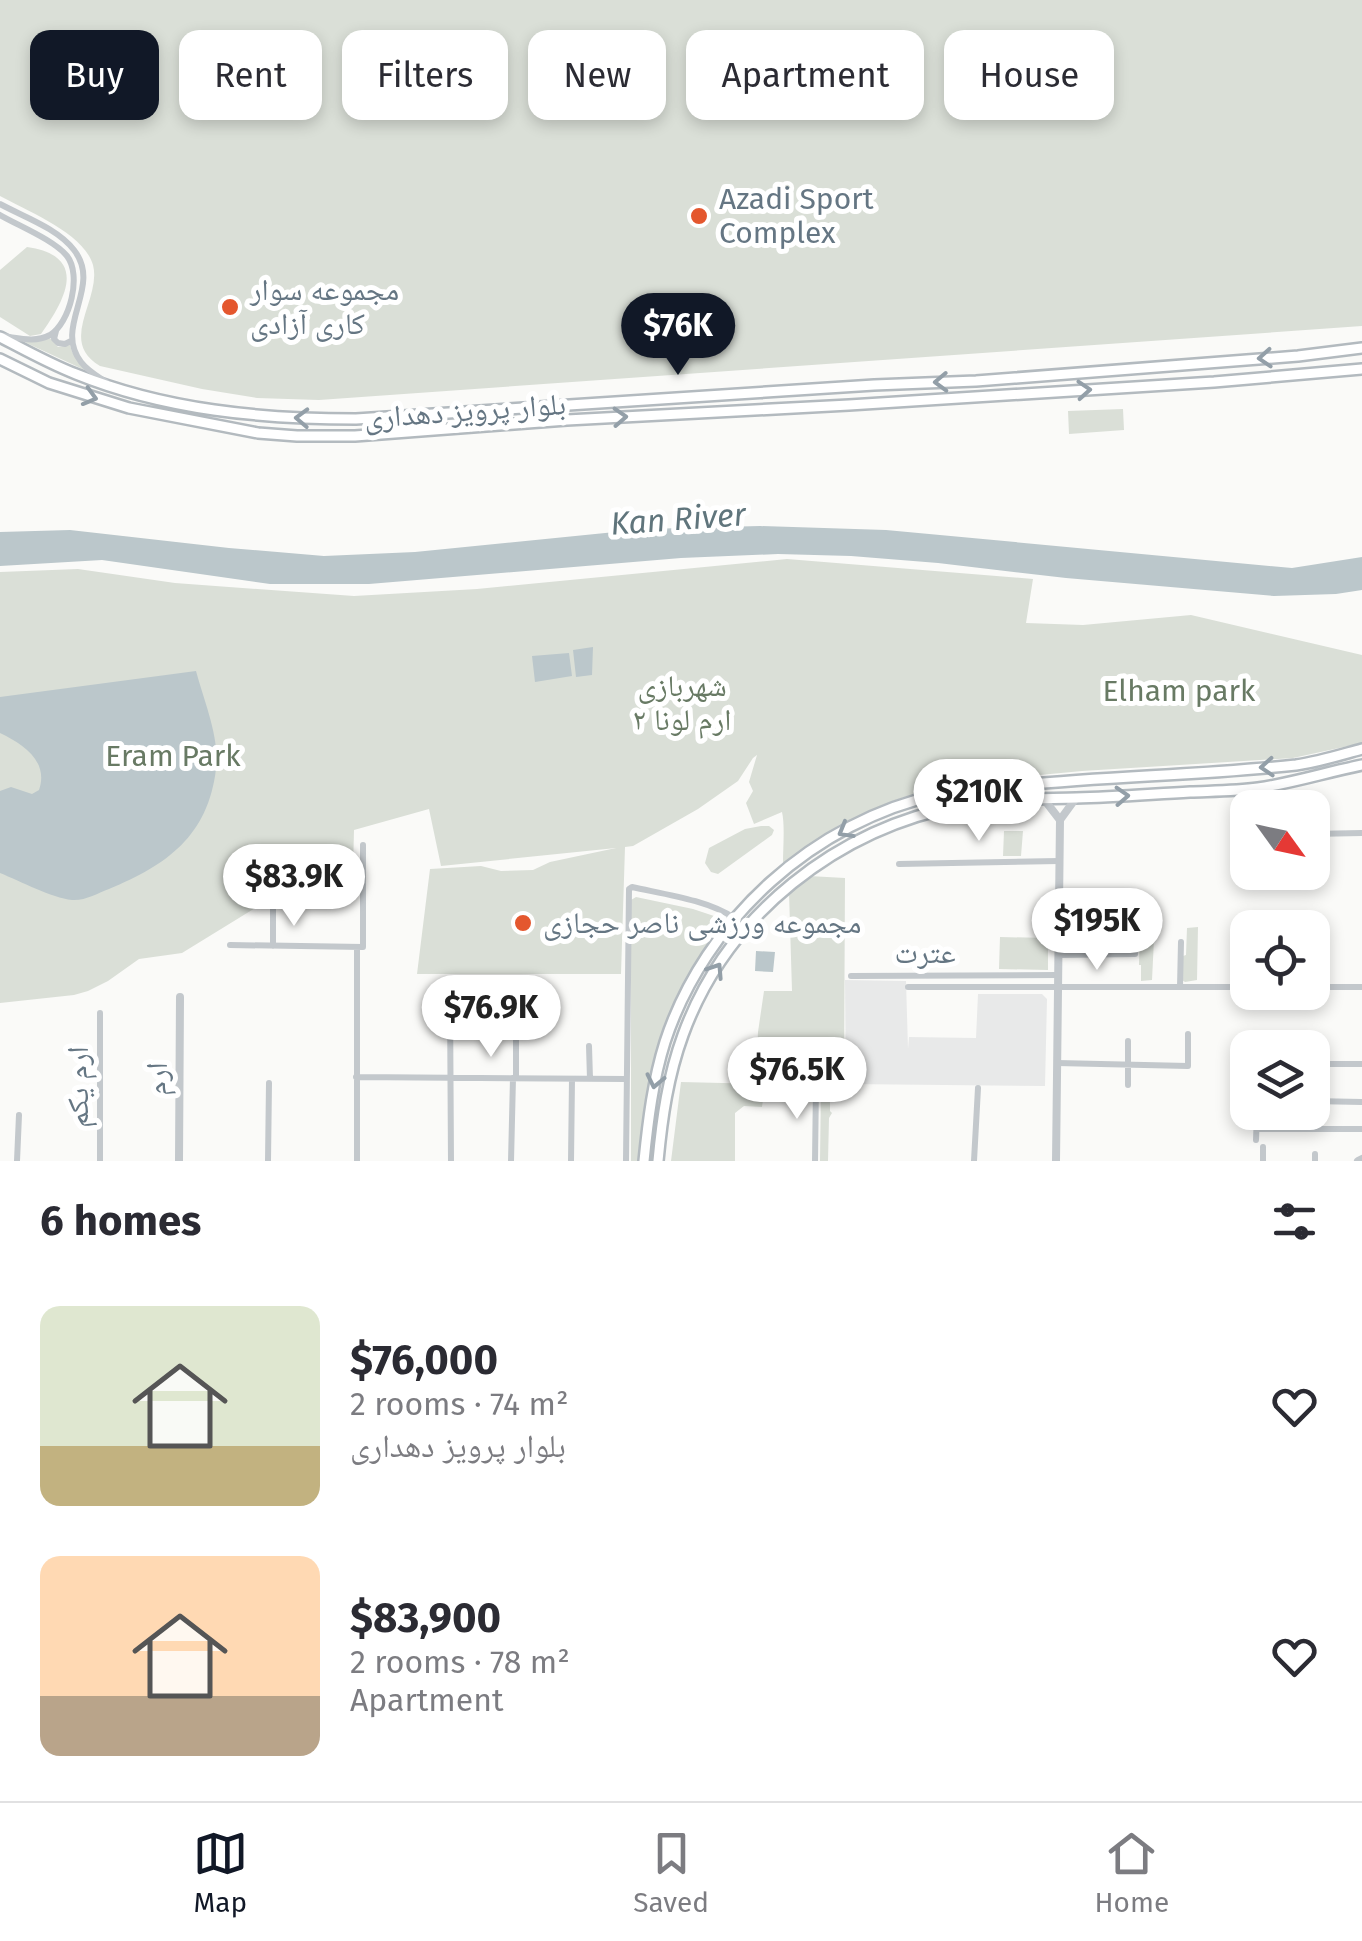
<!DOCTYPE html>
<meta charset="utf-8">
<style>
body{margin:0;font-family:"Fira Sans","Noto Naskh Arabic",sans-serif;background:#f2f2f3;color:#2b2b33;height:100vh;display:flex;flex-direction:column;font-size:38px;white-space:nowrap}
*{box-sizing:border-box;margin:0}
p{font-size:32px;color:#7c7c81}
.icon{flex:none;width:55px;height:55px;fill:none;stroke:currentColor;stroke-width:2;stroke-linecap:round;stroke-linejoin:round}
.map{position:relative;height:1161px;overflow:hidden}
.drawer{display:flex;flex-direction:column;background:#fff;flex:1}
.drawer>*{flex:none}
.hud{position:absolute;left:30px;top:30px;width:1302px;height:90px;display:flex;gap:20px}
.needle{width:65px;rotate:123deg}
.tools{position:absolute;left:1230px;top:790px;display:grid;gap:20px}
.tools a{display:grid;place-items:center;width:100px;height:100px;border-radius:20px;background:#fff;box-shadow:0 5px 15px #0003;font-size:50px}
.price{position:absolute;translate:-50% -85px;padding:0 22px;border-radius:35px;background:#fff;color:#222;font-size:32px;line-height:65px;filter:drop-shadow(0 2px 5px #0008)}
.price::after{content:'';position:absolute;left:50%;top:60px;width:30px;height:22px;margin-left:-15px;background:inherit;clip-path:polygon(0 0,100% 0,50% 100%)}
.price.current{background:#111827;color:#fff}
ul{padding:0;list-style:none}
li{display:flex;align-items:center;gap:30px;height:250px;padding:0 40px}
li span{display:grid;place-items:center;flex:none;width:280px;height:200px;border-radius:20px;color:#555}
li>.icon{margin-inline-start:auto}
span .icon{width:120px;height:120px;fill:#fffc;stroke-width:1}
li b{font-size:42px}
h2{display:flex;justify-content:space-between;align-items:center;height:120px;padding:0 40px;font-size:42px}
.tag{padding:0 35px;border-radius:20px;background:#fff;box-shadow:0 5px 15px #0003;font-size:35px;line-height:90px}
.tag.current{background:#111827;color:#fff}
.tab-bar{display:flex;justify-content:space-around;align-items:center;height:140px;border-top:2px solid #e1e1e2;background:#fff;font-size:28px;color:#7c7c81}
.tab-bar a{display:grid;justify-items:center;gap:5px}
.tab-bar .current{color:#111827}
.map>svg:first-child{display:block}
.built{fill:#e8e9e9}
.green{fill:#dadfd7}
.water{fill:#bbc7cb}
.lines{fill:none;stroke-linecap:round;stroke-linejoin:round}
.secondary-casing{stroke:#b3babf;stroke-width:14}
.minor{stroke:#c3c8cc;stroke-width:6}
.tertiary{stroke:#c3c8cc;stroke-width:8}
.secondary{stroke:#fff;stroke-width:9}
.oneway{stroke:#939fa8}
.poi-dot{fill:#e4572e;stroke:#fff;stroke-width:4}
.labels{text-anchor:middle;stroke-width:10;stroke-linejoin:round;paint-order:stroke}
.poi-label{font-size:30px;fill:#657683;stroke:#fff;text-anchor:start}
.street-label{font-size:30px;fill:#657683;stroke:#fff}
.park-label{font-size:30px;fill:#687a64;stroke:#fff}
.water-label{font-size:32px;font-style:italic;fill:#60757c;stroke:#fff}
</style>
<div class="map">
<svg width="1362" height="1161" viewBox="0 0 1362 1161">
<rect width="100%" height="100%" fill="#fafaf8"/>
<path class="built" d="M845 980 906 981 908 1049 909 1037 976 1038 978 994H1042L1047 999 1045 1086 846 1084Z"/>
<path class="green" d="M0 0H1362V326L319 400 257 398 202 389 100 366C57 341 102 299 93 265 84 233 27 211 0 196Z
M27 247C89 256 66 299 41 334L30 336 0 317V270Z
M50 338 58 347 70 345 72 352 89 372 20 340Z
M1123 409 1124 430 1069 434 1068 411Z
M787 559 1033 579 1026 623 1083 625 1191 615 1362 655V743L1293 758 1082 771 945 784 890 802 839 825 783 863C783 848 785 825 782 812L754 824 746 803 753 791 749 782 757 755 753 758 738 781 698 809 633 846 625 847 621 974H417L430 869 481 866 501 871 533 870 550 862 616 848 441 866 429 809 354 830 353 871 260 905 182 953 139 959 108 981 88 991 74 995 0 1003V572L78 569 175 583 354 596 477 589Z
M761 826H769L774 830 772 835 718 874 711 872 705 863 709 848 745 829Z
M1004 831H1023L1021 856H1003Z
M809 876 845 878 844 1081 756 1076 758 1032 764 991H792L789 892Z
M636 897 693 909 726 920C712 939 697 958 686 979 655 1035 646 1098 638 1161H631V900Z
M1157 926V939H1154L1152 980 1141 981V965H1139L1140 928H1155Z
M1198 927 1197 980 1185 982 1182 980 1183 956 1186 955 1187 928Z
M1000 937 1048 938V970L999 969Z
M681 1082 765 1084 762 1107 744 1106 735 1113V1161H671Z
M821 1085H830V1111L832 1113 829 1118 828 1161H820Z"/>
<path class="water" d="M760 526 886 530 1292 568 1362 557V590L1336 594 1274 596 1066 578 938 563 851 556 778 554 681 558 369 584H270L102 560 0 566V532L70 530 229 548 324 556 415 552 645 529Z
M593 647 592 675 576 677 573 650Z
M569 653 572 676 535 682 532 656Z
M196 671C204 701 220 738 216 769 208 836 167 865 109 889 98 893 85 901 72 900 52 898 20 881 0 873V791L11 787 32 794 39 790C49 761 23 744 0 733V697Z
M756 951 775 952 773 972 755 971Z"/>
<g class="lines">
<defs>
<path id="secondary" d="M0 337C25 350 50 364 76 374 165 410 262 419 356 419L874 385 976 381 1298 356 1362 348
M0 359 49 383 129 408 258 433 297 436H355L567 420 849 405 1214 382 1362 369
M644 1161C648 1121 653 1080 665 1042 705 919 815 821 940 794 967 788 996 787 1023 785 1114 776 1205 775 1296 765 1318 762 1340 755 1362 749
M658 1161C662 1118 668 1076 683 1035 727 914 838 828 963 805 1000 798 1039 799 1076 798 1114 797 1152 794 1190 792 1213 791 1236 791 1258 788 1293 783 1327 772 1362 765"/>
</defs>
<use href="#secondary" class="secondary-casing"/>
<path class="minor" d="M0 204C24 217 57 228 74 250 103 287 53 326 81 362 87 370 97 376 106 382
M0 215C19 226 54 240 67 256 82 275 70 323 50 335 35 343 19 338 3 336
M56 331 54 339 58 343 65 344 71 341
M1312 834 1362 833
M899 864 1059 861
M230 945 363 947V845
M273 946V904
M357 948V1161
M1058 955 1135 954
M851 976 1058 975
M908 987H1248
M1180 987 1181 942
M1312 987H1362
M450 998 451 1161
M516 998V1078
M100 1013V1161
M589 1046 590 1079
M1057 1063 1188 1066V1034
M1241 1064H1248
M1312 1064H1362
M356 1077 626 1079
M1128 1085V1041
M1312 1101 1362 1102
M1257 1129H1362
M1256 1140 1257 1112
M17 1161 19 1115
M268 1161 269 1083
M511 1161 513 1078
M571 1161 572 1079
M626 1161 629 889 632 887C663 894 708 900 734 918
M815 1161 816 1084
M974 1161 978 1088
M1263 1161V1147
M1315 1161V1154"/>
<path class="tertiary" d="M1043 798 1060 820
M1060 820 1076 798
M179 1161 180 997
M1056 1161 1060 820
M1358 1161 1362 1159"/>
<use href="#secondary" class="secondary"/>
</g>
<defs><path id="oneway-chevron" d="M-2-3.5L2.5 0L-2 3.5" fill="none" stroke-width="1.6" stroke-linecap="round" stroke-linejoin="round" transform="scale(2.5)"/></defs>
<g class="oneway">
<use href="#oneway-chevron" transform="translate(1265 358) rotate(176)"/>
<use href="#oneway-chevron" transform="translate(941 382) rotate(178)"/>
<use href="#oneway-chevron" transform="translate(1084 390) rotate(-4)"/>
<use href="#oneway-chevron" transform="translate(90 397) rotate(16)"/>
<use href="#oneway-chevron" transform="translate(620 417) rotate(-3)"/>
<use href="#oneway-chevron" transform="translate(302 418) rotate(-178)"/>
<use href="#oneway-chevron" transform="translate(1267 767) rotate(176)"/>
<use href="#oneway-chevron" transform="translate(1122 796) rotate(-3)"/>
<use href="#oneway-chevron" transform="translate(845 831) rotate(150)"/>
<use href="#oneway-chevron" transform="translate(716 970) rotate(-57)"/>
<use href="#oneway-chevron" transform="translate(655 1081) rotate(102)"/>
</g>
<g class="poi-dot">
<circle cx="699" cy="216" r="10"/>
<circle cx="230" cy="307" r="10"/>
<circle cx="523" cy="923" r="10"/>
</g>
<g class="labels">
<g class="poi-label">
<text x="719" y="209">Azadi Sport<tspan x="719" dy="34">Complex</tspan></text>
<text x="250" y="300">مجموعه سوار<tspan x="250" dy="34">کاری آزادی</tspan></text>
<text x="543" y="933">مجموعه ورزشی ناصر حجازی</text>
</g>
<g class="street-label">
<text transform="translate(465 411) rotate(-4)" y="10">بلوار پرویز دهداری</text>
<text x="925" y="963">عترت</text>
<text transform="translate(157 1079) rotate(-90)" y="10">ارم</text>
<text transform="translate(78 1087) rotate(-90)" y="10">ارم یکم</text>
</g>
<g class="park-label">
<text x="682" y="696">شهربازی<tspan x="682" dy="34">ارم لونا ۲</tspan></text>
<text x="1179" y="701">Elham park</text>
<text x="173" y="766">Eram Park</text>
</g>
<g class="water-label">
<text transform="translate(678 519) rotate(-4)" y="11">Kan River</text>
</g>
</g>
</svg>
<div class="tools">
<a><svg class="needle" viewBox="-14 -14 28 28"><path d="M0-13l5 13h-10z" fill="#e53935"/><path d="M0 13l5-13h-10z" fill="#7c7c81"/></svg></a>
<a><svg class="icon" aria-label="locate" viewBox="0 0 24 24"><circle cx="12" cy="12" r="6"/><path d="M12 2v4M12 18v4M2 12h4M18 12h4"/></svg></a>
<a><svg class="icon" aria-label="layers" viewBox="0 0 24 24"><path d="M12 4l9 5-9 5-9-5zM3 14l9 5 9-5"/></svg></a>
</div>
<b class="price current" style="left:678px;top:378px">$76K</b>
<b class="price" style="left:979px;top:844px">$210K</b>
<b class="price" style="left:294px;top:929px">$83.9K</b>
<b class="price" style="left:1097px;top:973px">$195K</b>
<b class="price" style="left:491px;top:1060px">$76.9K</b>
<b class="price" style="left:797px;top:1122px">$76.5K</b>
<div class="hud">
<a class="tag current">Buy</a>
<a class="tag">Rent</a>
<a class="tag">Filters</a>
<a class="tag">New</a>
<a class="tag">Apartment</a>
<a class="tag">House</a>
</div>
</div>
<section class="drawer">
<h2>6 homes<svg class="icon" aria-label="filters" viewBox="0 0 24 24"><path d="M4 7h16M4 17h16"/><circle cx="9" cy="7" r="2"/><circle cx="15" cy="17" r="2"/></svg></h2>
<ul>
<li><span style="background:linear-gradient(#dfe7d0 70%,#c2b280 0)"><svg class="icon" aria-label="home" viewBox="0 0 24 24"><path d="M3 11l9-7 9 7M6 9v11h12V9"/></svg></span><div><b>$76,000</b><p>2 rooms · 74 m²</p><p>بلوار پرویز دهداری</p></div><svg class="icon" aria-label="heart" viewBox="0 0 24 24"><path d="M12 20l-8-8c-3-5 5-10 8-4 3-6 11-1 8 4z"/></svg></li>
<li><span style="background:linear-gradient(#ffd9b3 70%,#b9a48a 0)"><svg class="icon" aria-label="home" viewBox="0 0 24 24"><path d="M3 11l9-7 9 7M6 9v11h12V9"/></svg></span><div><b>$83,900</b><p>2 rooms · 78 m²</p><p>Apartment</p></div><svg class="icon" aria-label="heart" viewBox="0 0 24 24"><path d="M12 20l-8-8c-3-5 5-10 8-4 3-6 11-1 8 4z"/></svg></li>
</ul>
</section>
<nav class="tab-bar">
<a class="current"><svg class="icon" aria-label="map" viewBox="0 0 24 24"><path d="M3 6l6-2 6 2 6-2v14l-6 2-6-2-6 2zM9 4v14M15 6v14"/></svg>Map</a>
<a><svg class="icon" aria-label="saved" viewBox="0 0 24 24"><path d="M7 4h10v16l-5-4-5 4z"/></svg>Saved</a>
<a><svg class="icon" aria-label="home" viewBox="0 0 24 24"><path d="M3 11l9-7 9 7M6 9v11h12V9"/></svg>Home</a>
</nav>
